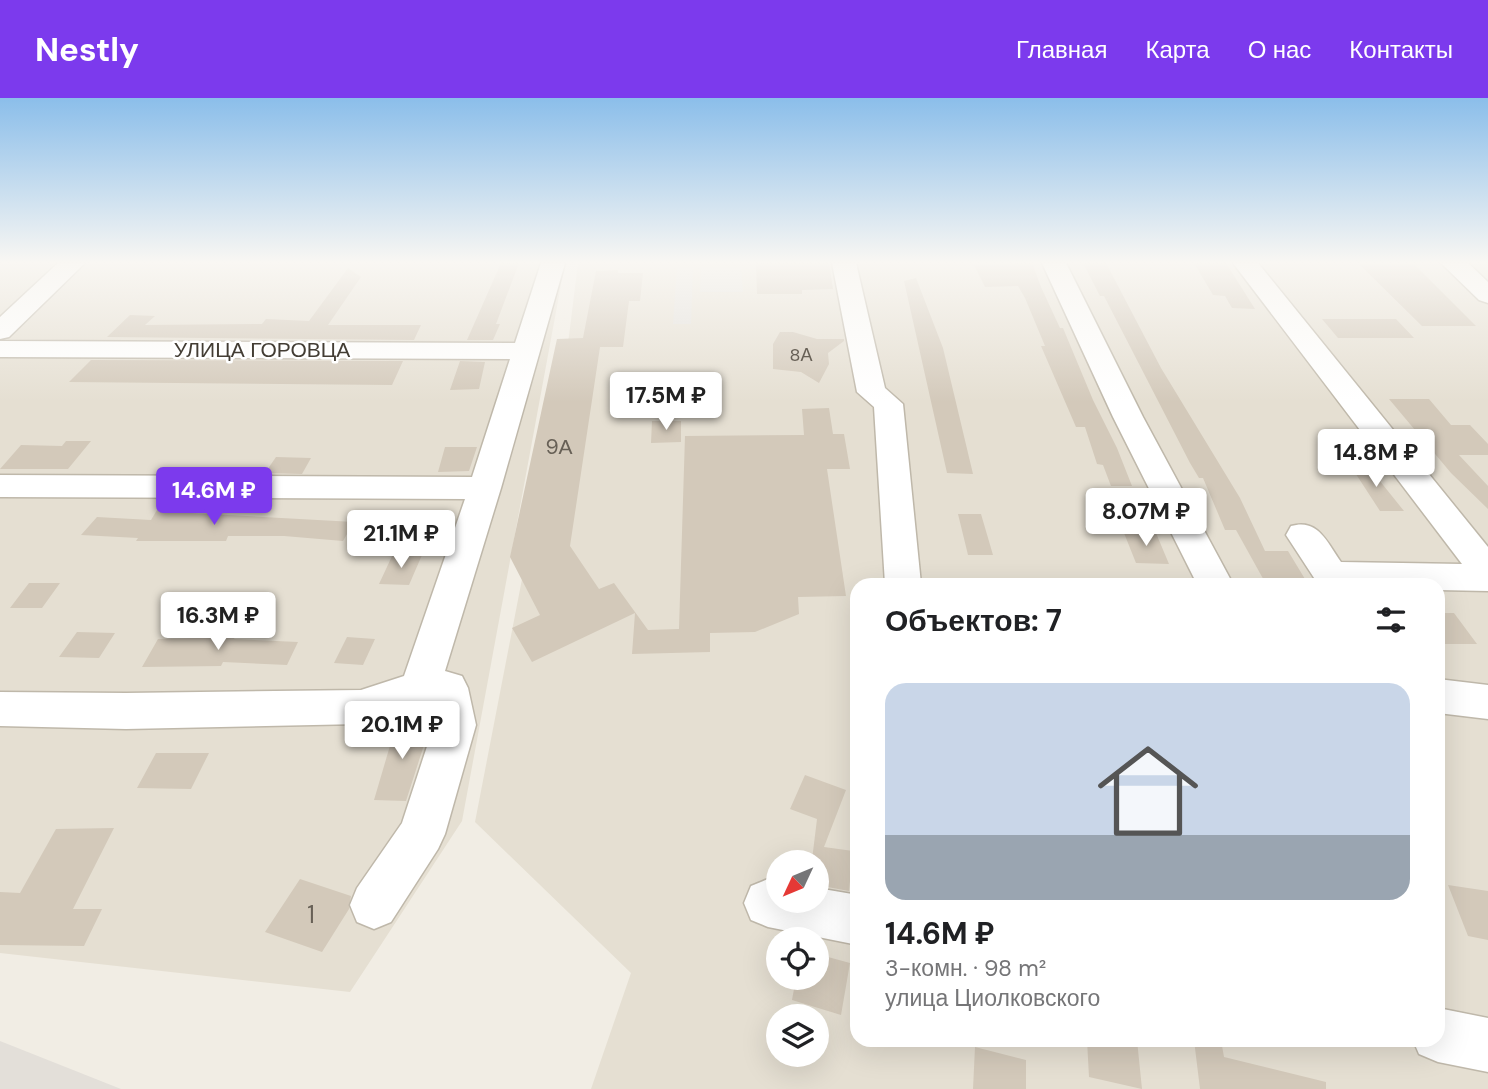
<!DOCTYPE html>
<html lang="ru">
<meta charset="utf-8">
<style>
body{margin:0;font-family:"DM Sans",sans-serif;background:#f6f6f6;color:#202124;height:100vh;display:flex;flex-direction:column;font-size:26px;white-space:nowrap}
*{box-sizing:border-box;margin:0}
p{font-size:23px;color:#757577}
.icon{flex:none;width:38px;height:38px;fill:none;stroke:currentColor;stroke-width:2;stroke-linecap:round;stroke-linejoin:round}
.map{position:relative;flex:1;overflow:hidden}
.panel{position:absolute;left:850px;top:480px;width:595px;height:469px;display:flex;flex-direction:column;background:#fff;border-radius:21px;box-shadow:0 7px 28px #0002}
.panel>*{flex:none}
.needle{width:46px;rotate:226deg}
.buttons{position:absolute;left:766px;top:752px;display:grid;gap:14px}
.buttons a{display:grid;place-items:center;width:63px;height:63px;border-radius:50%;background:#fff;box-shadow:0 7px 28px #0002;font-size:35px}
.price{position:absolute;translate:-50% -60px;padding:0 16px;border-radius:7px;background:#fff;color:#222;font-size:23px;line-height:46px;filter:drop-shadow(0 2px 4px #0008)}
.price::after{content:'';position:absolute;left:50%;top:42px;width:21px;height:16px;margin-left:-10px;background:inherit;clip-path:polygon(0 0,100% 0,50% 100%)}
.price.active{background:#7c3aed;color:#fff}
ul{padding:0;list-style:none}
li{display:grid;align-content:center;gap:14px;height:371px;padding:0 35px}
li+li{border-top:2px solid #e0e0e0}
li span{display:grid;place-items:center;height:217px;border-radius:21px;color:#555}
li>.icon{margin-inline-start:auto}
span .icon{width:126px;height:126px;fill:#fffc;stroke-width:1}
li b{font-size:30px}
h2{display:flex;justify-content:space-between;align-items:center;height:84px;padding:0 35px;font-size:30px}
header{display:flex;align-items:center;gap:42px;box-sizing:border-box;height:98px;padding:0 35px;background:#7c3aed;color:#fff}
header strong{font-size:33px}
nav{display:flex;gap:38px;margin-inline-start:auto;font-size:24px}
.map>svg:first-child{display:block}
.residential{fill:#e5dfd2;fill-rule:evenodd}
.industrial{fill:#e3dfd9}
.parking{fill:#e2e0dc}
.building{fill:#d3c9ba}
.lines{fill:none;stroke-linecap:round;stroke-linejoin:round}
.minor-casing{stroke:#bfb8aa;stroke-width:3}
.minor{fill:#fff;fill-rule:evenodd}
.labels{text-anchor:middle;stroke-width:5;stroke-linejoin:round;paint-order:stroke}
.far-number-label{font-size:18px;fill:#676056}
.far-street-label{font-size:21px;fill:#433d34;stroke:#fff}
.number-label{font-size:21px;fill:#676056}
.near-number-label{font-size:24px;fill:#676056}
</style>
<header>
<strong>Nestly</strong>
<nav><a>Главная</a><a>Карта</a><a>О нас</a><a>Контакты</a></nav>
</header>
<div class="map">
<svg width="1488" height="991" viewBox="0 0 1488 991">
<rect width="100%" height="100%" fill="#f1ede4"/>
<path class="residential" d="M0 165H565L462 723 350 894 0 855Z
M578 165H1488V991H591L631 875 475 724 569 238ZM858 486H1438V942H858ZM779 765H817V803H779ZM779 842H817V880H779ZM779 919H817V957H779Z"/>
<path class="industrial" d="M0 943 121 991H0Z"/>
<path class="parking" d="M677 169H693L691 226H673Z
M701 169H741L743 194H700Z"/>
<path class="building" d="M501 165H519L496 226H500L493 242H467Z
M756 165H829L833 191 802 192V196H757Z
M1032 165 1041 189 1060 230H1063L1093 302 1117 350 1132 388H1111L1103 367 1097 366 1085 329H1076L1041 248H1045L1025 200 1018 188 985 189 974 167Z
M1083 165H1106L1161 270 1240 400 1265 453H1288L1308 486H1266L1236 432H1225L1203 380H1199L1190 365 1104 198H1100Z
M1194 165H1226L1255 211 1232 210 1225 198 1213 197Z
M1359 166H1414L1476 228H1422Z
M348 170 361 179 328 227H421L414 242 107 239 130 217 155 218 145 227 262 226 266 221 309 223Z
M618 172V175H643L640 203H629L623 249H600L570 448 599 491 614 485 648 532 679 531 685 338 804 337 802 311 829 310 833 336H844L850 371H827L846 498 798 499 799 516 755 534 710 535V554L632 556 635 515 532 564 512 530 540 517 510 459 555 250 557 241 583 240 596 173Z
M916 180 943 250 973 376 947 375 904 183Z
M1322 221H1396L1414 240H1338Z
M780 234H793L817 241H844V243L828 255 829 266 819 285 801 274 773 271V246Z
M91 262 403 263 392 287 69 284Z
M460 263 485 264 479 291 450 292Z
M1389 301H1429L1451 327H1470L1488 346V357H1459L1488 388V411L1451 375Z
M652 323H681V344L651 345Z
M66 343H91L68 371H0L21 347 62 348Z
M445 349H477L469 373 438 374Z
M276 359 311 360 302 376 265 375Z
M1363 362 1404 413H1380L1352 370Z
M157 412 192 413 191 415 354 424 343 443 284 438H228L226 443H136L138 440 81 437 97 419 151 422Z
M958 416H981L993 457H968Z
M1124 435H1156L1169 466 1136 465Z
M393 456 422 457 409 487 379 486Z
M29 485H60L42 510H10Z
M1438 515H1454L1477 546H1438Z
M77 534 115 535 99 560 59 559Z
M235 539 234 541 298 544 287 567 223 564 221 568 142 569 158 541Z
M347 539 375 541 363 567 334 565Z
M397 624 431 625 406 703 374 702Z
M156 655H209L191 691 137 690Z
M805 677 846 692 824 749 853 753 849 793 817 787V763L812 762 817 721 790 711Z
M114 730 73 811H102L84 848 0 847V794L20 795 56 731Z
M300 781 351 798 349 811 322 854 265 834Z
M1448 787 1488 793V842L1468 838Z
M817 856 850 865 841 917 792 902 796 880H817Z
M1087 942H1137L1142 991 1089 979Z
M1194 942H1221L1224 959 1326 984V991H1200Z
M975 949 1026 962V991H973Z"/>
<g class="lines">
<defs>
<path id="minor" d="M58 165H85L9 239 0 241V219Z
M541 165H565L501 390 445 573 462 578 468 590 476 627 445 736 438 751 391 824 374 831 357 824 350 807 357 790 402 725 434 627 431 607H420L361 626 126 631 0 628V594L126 595 361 592 404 578 465 401 0 399V377L472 379 510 261 0 259V243L515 245Z
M832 165H856L885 290 903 306 921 486H885L874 309 857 294Z
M1042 165H1066L1143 319 1233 486H1197L1113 319Z
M1233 165H1258L1488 449V493L1438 492V486H1318L1286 437 1291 428C1318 420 1327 444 1341 464L1462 466Z
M1441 165H1468L1488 184V205L1479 202Z
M1438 581 1488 587V621L1438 615Z
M768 781 779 783V803H817V790L858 797V847L768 829 751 822 744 805 751 788Z
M1438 910 1488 920V974L1438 964 1419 956 1413 942H1438Z"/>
</defs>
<use href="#minor" class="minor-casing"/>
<use href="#minor" class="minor"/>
</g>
<linearGradient id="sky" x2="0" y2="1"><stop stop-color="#8bbeea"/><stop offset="0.54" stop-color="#f9f7f3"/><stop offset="1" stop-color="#f9f7f3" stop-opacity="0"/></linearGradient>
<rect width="1488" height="304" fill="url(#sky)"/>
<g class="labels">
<g class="far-number-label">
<text x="801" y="263">8А</text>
</g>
<g class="far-street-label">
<text x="262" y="259">УЛИЦА ГОРОВЦА</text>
</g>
<g class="number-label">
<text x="559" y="356">9А</text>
</g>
<g class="near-number-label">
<text x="311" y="825">1</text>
</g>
</g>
</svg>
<div class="buttons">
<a><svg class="needle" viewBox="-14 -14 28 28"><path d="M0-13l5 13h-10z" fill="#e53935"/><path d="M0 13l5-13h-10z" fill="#757577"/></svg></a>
<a><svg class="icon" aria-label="locate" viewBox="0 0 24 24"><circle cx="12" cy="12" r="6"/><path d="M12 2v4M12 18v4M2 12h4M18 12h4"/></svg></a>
<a><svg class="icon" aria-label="layers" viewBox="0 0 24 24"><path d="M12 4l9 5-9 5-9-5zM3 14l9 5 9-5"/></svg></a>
</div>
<b class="price" style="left:666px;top:334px">17.5M ₽</b>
<b class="price" style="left:1376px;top:391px">14.8M ₽</b>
<b class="price active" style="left:214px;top:429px">14.6M ₽</b>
<b class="price" style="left:1146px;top:450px">8.07M ₽</b>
<b class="price" style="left:401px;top:472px">21.1M ₽</b>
<b class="price" style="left:218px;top:554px">16.3M ₽</b>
<b class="price" style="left:402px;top:663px">20.1M ₽</b>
<section class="panel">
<h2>Объектов: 7<svg class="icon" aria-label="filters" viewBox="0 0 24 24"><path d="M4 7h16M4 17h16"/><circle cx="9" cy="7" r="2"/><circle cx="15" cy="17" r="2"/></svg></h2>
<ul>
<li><span style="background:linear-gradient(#c9d6e8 70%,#9aa5b1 0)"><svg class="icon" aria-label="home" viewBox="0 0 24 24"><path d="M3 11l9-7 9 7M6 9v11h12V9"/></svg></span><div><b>14.6M ₽</b><p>3-комн. · 98 m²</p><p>улица Циолковского</p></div></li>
</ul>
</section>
</div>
